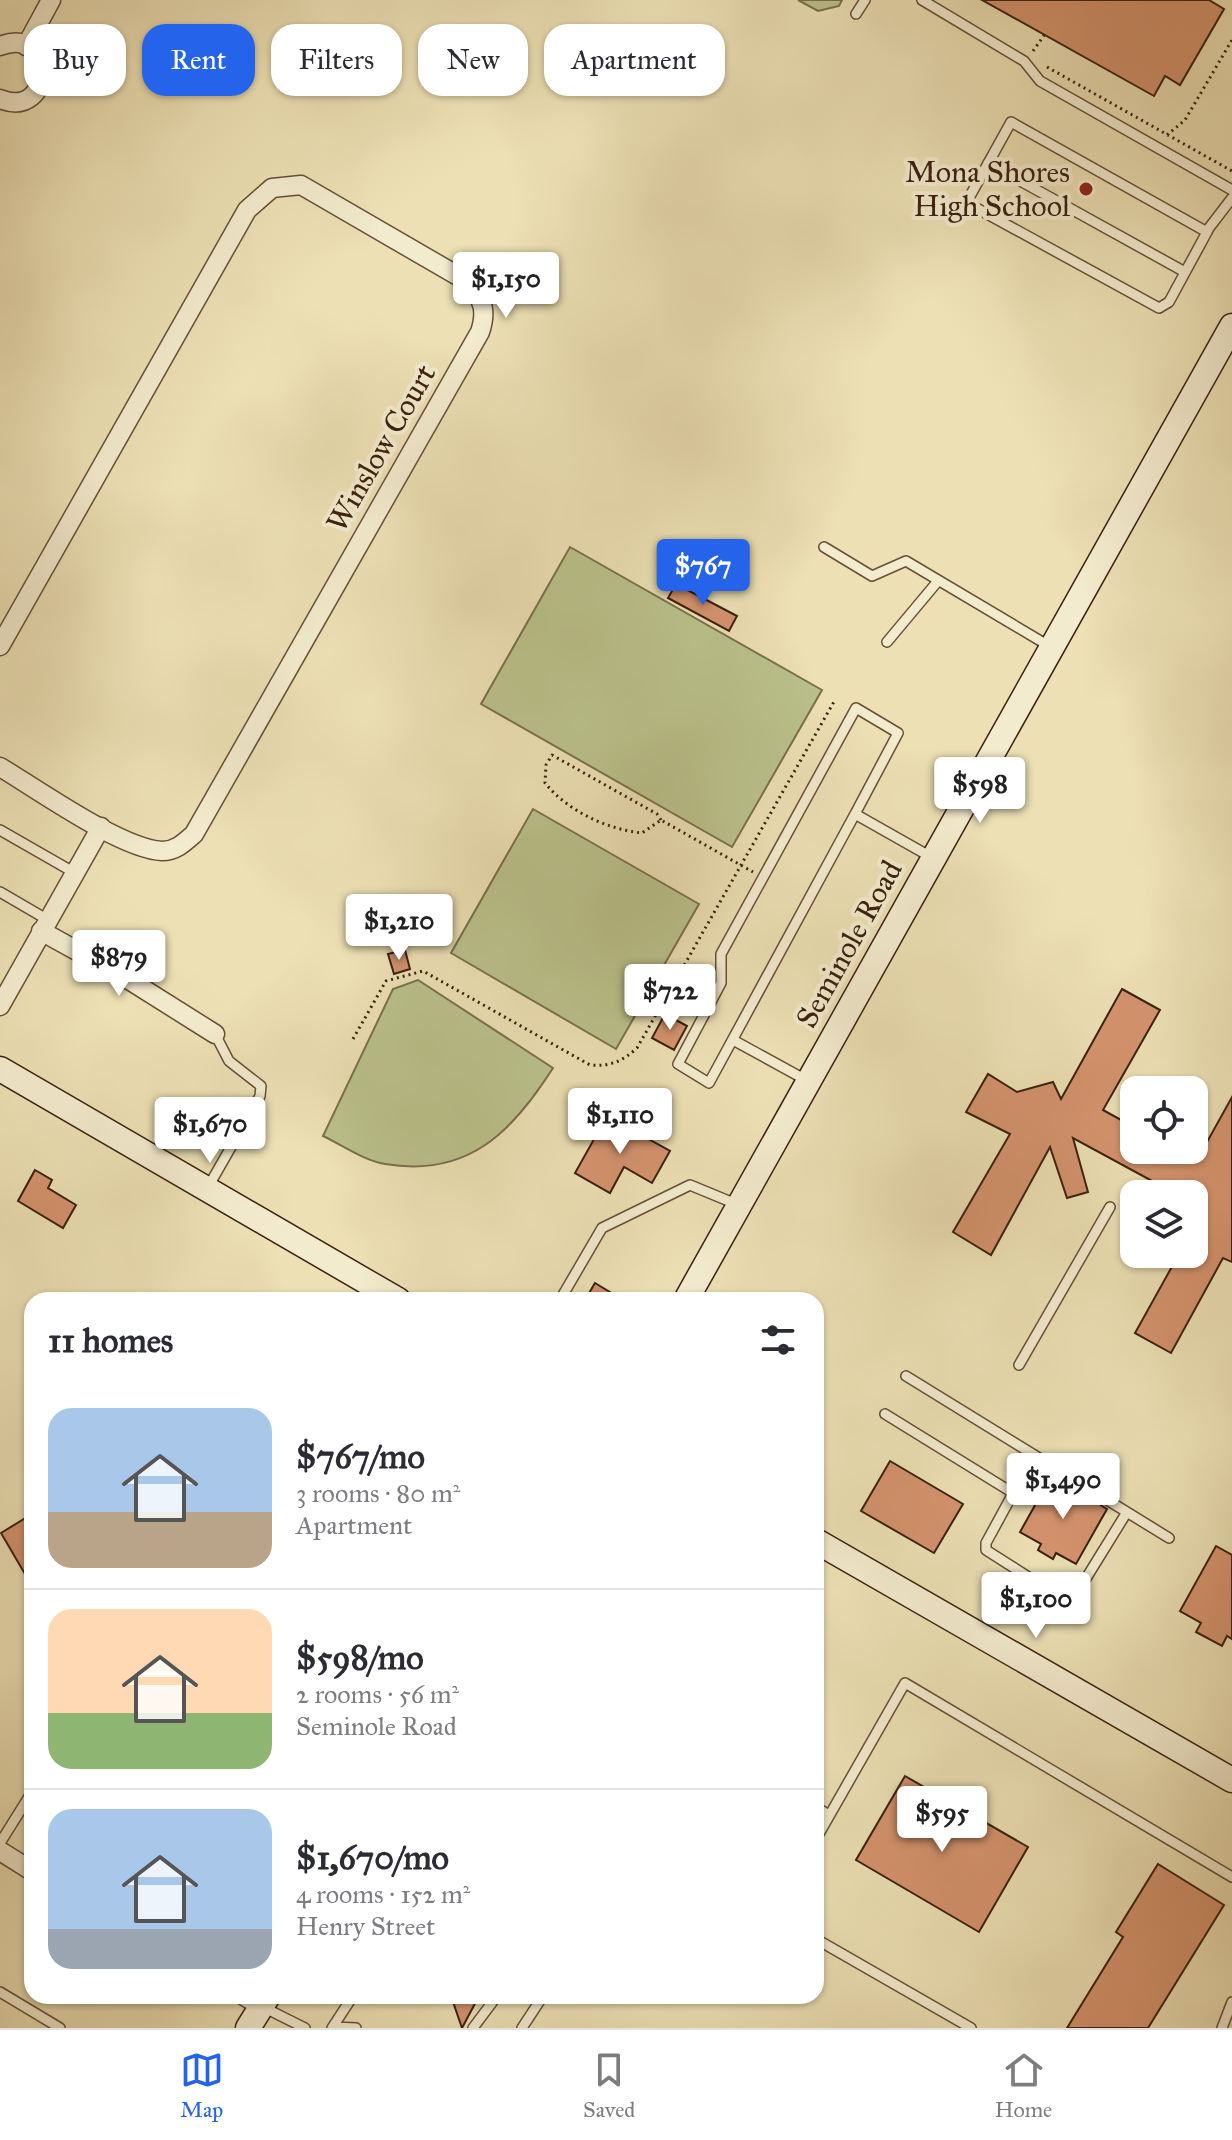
<!DOCTYPE html>
<meta charset="utf-8">
<style>
body{margin:0;font-family:"IM FELL Great Primer",serif;background:#f7f7f7;color:#2b2b33;height:100vh;display:flex;flex-direction:column;font-size:30px;white-space:nowrap}
*{box-sizing:border-box;margin:0}
p{font-size:26px;color:#7c7c81}
.icon{flex:none;width:44px;height:44px;fill:none;stroke:currentColor;stroke-width:2;stroke-linecap:round;stroke-linejoin:round}
.map{position:relative;flex:1;overflow:hidden}
.panel{position:absolute;left:24px;top:1292px;width:800px;height:712px;display:flex;flex-direction:column;background:#fff;border-radius:24px;box-shadow:0 2px 6px #0004}
.panel>*{flex:none}
.top-card{position:absolute;left:24px;top:24px;width:800px;height:72px;display:flex;gap:16px}
.fabs{position:absolute;left:1120px;top:1076px;display:grid;gap:16px}
.fabs a{display:grid;place-items:center;width:88px;height:88px;border-radius:16px;background:#fff;box-shadow:0 2px 6px #0004;font-size:40px}
.price{position:absolute;translate:-50% -68px;padding:0 18px;border-radius:8px;background:#fff;color:#222;font-size:26px;line-height:52px;filter:drop-shadow(0 2px 4px #0008)}
.price::after{content:'';position:absolute;left:50%;top:48px;width:24px;height:18px;margin-left:-12px;background:inherit;clip-path:polygon(0 0,100% 0,50% 100%)}
.price.selected{background:#2563eb;color:#fff}
ul{padding:0;list-style:none}
li{display:flex;align-items:center;gap:24px;height:200px;padding:0 24px}
li+li{border-top:2px solid #e1e1e2}
li span{display:grid;place-items:center;flex:none;width:224px;height:160px;border-radius:24px;color:#555}
li>.icon{margin-inline-start:auto}
span .icon{width:96px;height:96px;fill:#fffc;stroke-width:1}
li b{font-size:34px}
h2{display:flex;justify-content:space-between;align-items:center;height:96px;padding:0 24px;font-size:34px}
.chip{padding:0 28px;border-radius:24px;background:#fff;box-shadow:0 2px 6px #0004;font-size:28px;line-height:72px}
.chip.selected{background:#2563eb;color:#fff}
.dock{display:flex;justify-content:space-around;align-items:center;height:112px;border-top:2px solid #e1e1e2;background:#fff;font-size:22px;color:#7c7c81}
.dock a{display:grid;justify-items:center;gap:4px}
.dock .selected{color:#2563eb}
.map>svg:first-child{display:block}
.green{fill:#bac18b;stroke:#7a704d;stroke-width:2}
.building{fill:#d4936e;stroke:#3a200f;stroke-width:2}
.lines{fill:none;stroke-linecap:round;stroke-linejoin:round}
.lane-casing{stroke:#665038;stroke-width:12}
.street-casing{stroke:#665038;stroke-width:21}
.secondary-casing{stroke:#3a200f;stroke-width:27}
.path{stroke:#3a200f;stroke-width:3;stroke-dasharray:2 4;stroke-linecap:butt}
.lane{stroke:#f3ebce;stroke-width:9}
.street{stroke:#f3ebce;stroke-width:18}
.secondary{stroke:#f3ebce;stroke-width:24}
.poi-dot{fill:#8f2418;stroke:#f3ebce;stroke-width:3}
.labels{text-anchor:middle;stroke-width:8;stroke-linejoin:round;paint-order:stroke}
.poi-label{font-size:30px;fill:#3a200f;stroke:#f3ebce;text-anchor:end}
.street-label{font-size:30px;fill:#3a200f;stroke:#f3ebce}
</style>
<div class="map">
<svg width="1232" height="2028" viewBox="0 0 1232 2028">
<rect width="100%" height="100%" fill="#ece0b4"/>
<filter id="stains"><feTurbulence type="fractalNoise" baseFrequency=".0025" numOctaves="4"/><feColorMatrix values="0 0 0 0 .2 0 0 0 0 .09 0 0 0 0 .02 0 0 0 .5 -.17"/></filter>
<radialGradient id="worn" r=".72"><stop offset=".6" stop-color="#630" stop-opacity="0"/><stop offset="1" stop-color="#630" stop-opacity=".3"/></radialGradient>
<path class="green" d="M798 0H842L839 6 818 11Z
M570 547 822 690 732 847 481 704Z
M533 809 699 904 616 1049 451 953Z
M418 980 553 1068C512 1132 468 1178 385 1164 365 1161 342 1145 323 1136L393 989Z"/>
<path class="building" d="M982 0H1209L1224 9 1180 85 1165 76 1154 96Z
M676 584 737 616 729 631 668 598Z
M405 950 410 969 394 974 388 954Z
M1122 989 1160 1010 1103 1110 1134 1127V1150H1177L1197 1160 1232 1097V1262L1223 1258 1171 1353 1135 1333 1179 1254H1194V1194H1176L1073 1138 1088 1192 1067 1198 1050 1147 991 1255 953 1232 1010 1134 966 1112 988 1074 1017 1092 1053 1082 1061 1099Z
M665 1014 687 1026 674 1050 652 1038Z
M607 1116 670 1151 652 1183 624 1167 610 1193 575 1173Z
M35 1170 52 1180 48 1188 76 1205 63 1228 18 1201Z
M595 1283 623 1300H585Z
M890 1461 963 1504 934 1553 861 1511Z
M1052 1475 1107 1509 1076 1564 1056 1553 1053 1559 1038 1550 1041 1544 1020 1532Z
M32 1514V1586L1 1533Z
M1216 1546 1232 1555V1639L1227 1636 1222 1646 1196 1632 1201 1623 1180 1611Z
M905 1776 1028 1847 979 1932 856 1860Z
M1158 1864 1224 1905 1148 2028H1067L1123 1937 1116 1932Z
M451 1996H479L462 2028Z"/>
<g class="lines">
<defs>
<path id="lane" d="M922 0 1024 61 1040 81 1232 190
M856 14 865 0
M988 163 1185 272
M1207 232 1011 122 970 196 969 204 1159 308 1169 302 1207 232 1209 228 1232 198
M824 547 872 576 906 561 1049 646
M887 642 938 581
M855 814 709 1083 678 1064 721 983V954L856 708 898 733 855 814 931 857
M0 830 75 873
M0 892 48 920
M733 1040 806 1080
M207 1189 260 1096 261 1086 229 1061 215 1034
M560 1300 602 1228 690 1185 736 1204
M1019 1365 1110 1207
M906 1376 1169 1538
M885 1414 1013 1493
M1034 1455 986 1543V1550L1055 1594 1077 1593 1127 1512
M816 1807 829 1815
M816 1839 905 1683 1232 1877
M0 1843 32 1792
M816 1939 971 2028
M0 1992 60 2028
M261 2006 305 2028
M334 2027 356 2028
M332 2028 353 1996
M473 2028 497 1996
M522 2028 543 1996
M1222 2028 1232 2002"/>
<path id="street" d="M0 46C55 24 55 121 0 99
M26 46 51 0
M0 646 247 210 272 188 301 185 470 283C483 301 487 311 480 332L194 834C185 842 176 851 162 851 121 849 37 789 0 767
M41 931 126 978 215 1034
M0 1006 101 827
M0 1851 32 1871
M244 1996 261 2006"/>
<path id="secondary" d="M0 1069 398 1300
M686 1300 1232 326
M816 1541 1232 1780
M248 2028 268 1996"/>
</defs>
<use href="#lane" class="lane-casing"/>
<use href="#street" class="street-casing"/>
<use href="#secondary" class="secondary-casing"/>
<path class="path" d="M1033 51 1045 34
M1047 67 1232 171
M1167 135 1185 120 1232 40
M661 820 657 814 552 755 546 765 545 783C568 811 606 829 642 833L661 820 753 872
M353 1039 386 981 423 971 590 1065C609 1067 623 1061 637 1048L835 700"/>
<use href="#lane" class="lane"/>
<use href="#street" class="street"/>
<use href="#secondary" class="secondary"/>
</g>
<circle class="poi-dot" cx="1086" cy="189" r="8"/>
<g class="labels">
<g class="poi-label">
<text x="1070" y="182">Mona Shores<tspan x="1070" dy="34">High School</tspan></text>
</g>
<g class="street-label">
<text transform="translate(381 448) rotate(-60)" y="10">Winslow Court</text>
<text transform="translate(849 944) rotate(-61)" y="10">Seminole Road</text>
</g>
</g>
<rect width="100%" height="100%" filter="url(#stains)"/>
<rect width="100%" height="100%" fill="url(#worn)"/>
</svg>
<div class="fabs">
<a><svg class="icon" aria-label="locate" viewBox="0 0 24 24"><circle cx="12" cy="12" r="6"/><path d="M12 2v4M12 18v4M2 12h4M18 12h4"/></svg></a>
<a><svg class="icon" aria-label="layers" viewBox="0 0 24 24"><path d="M12 4l9 5-9 5-9-5zM3 14l9 5 9-5"/></svg></a>
</div>
<b class="price" style="left:506px;top:320px">$1,150</b>
<b class="price selected" style="left:703px;top:607px">$767</b>
<b class="price" style="left:980px;top:825px">$598</b>
<b class="price" style="left:399px;top:962px">$1,210</b>
<b class="price" style="left:119px;top:998px">$879</b>
<b class="price" style="left:670px;top:1032px">$722</b>
<b class="price" style="left:620px;top:1156px">$1,110</b>
<b class="price" style="left:210px;top:1165px">$1,670</b>
<b class="price" style="left:1063px;top:1521px">$1,490</b>
<b class="price" style="left:1036px;top:1640px">$1,100</b>
<b class="price" style="left:942px;top:1854px">$595</b>
<div class="top-card">
<a class="chip">Buy</a>
<a class="chip selected">Rent</a>
<a class="chip">Filters</a>
<a class="chip">New</a>
<a class="chip">Apartment</a>
</div>
<section class="panel">
<h2>11 homes<svg class="icon" aria-label="filters" viewBox="0 0 24 24"><path d="M4 7h16M4 17h16"/><circle cx="9" cy="7" r="2"/><circle cx="15" cy="17" r="2"/></svg></h2>
<ul>
<li><span style="background:linear-gradient(#a9c7e8 65%,#b9a48a 0)"><svg class="icon" aria-label="home" viewBox="0 0 24 24"><path d="M3 11l9-7 9 7M6 9v11h12V9"/></svg></span><div><b>$767/mo</b><p>3 rooms · 80 m²</p><p>Apartment</p></div></li>
<li><span style="background:linear-gradient(#ffd9b3 65%,#8fb573 0)"><svg class="icon" aria-label="home" viewBox="0 0 24 24"><path d="M3 11l9-7 9 7M6 9v11h12V9"/></svg></span><div><b>$598/mo</b><p>2 rooms · 56 m²</p><p>Seminole Road</p></div></li>
<li><span style="background:linear-gradient(#a9c7e8 75%,#9aa5b1 0)"><svg class="icon" aria-label="home" viewBox="0 0 24 24"><path d="M3 11l9-7 9 7M6 9v11h12V9"/></svg></span><div><b>$1,670/mo</b><p>4 rooms · 152 m²</p><p>Henry Street</p></div></li>
</ul>
</section>
</div>
<nav class="dock">
<a class="selected"><svg class="icon" aria-label="map" viewBox="0 0 24 24"><path d="M3 6l6-2 6 2 6-2v14l-6 2-6-2-6 2zM9 4v14M15 6v14"/></svg>Map</a>
<a><svg class="icon" aria-label="saved" viewBox="0 0 24 24"><path d="M7 4h10v16l-5-4-5 4z"/></svg>Saved</a>
<a><svg class="icon" aria-label="home" viewBox="0 0 24 24"><path d="M3 11l9-7 9 7M6 9v11h12V9"/></svg>Home</a>
</nav>
